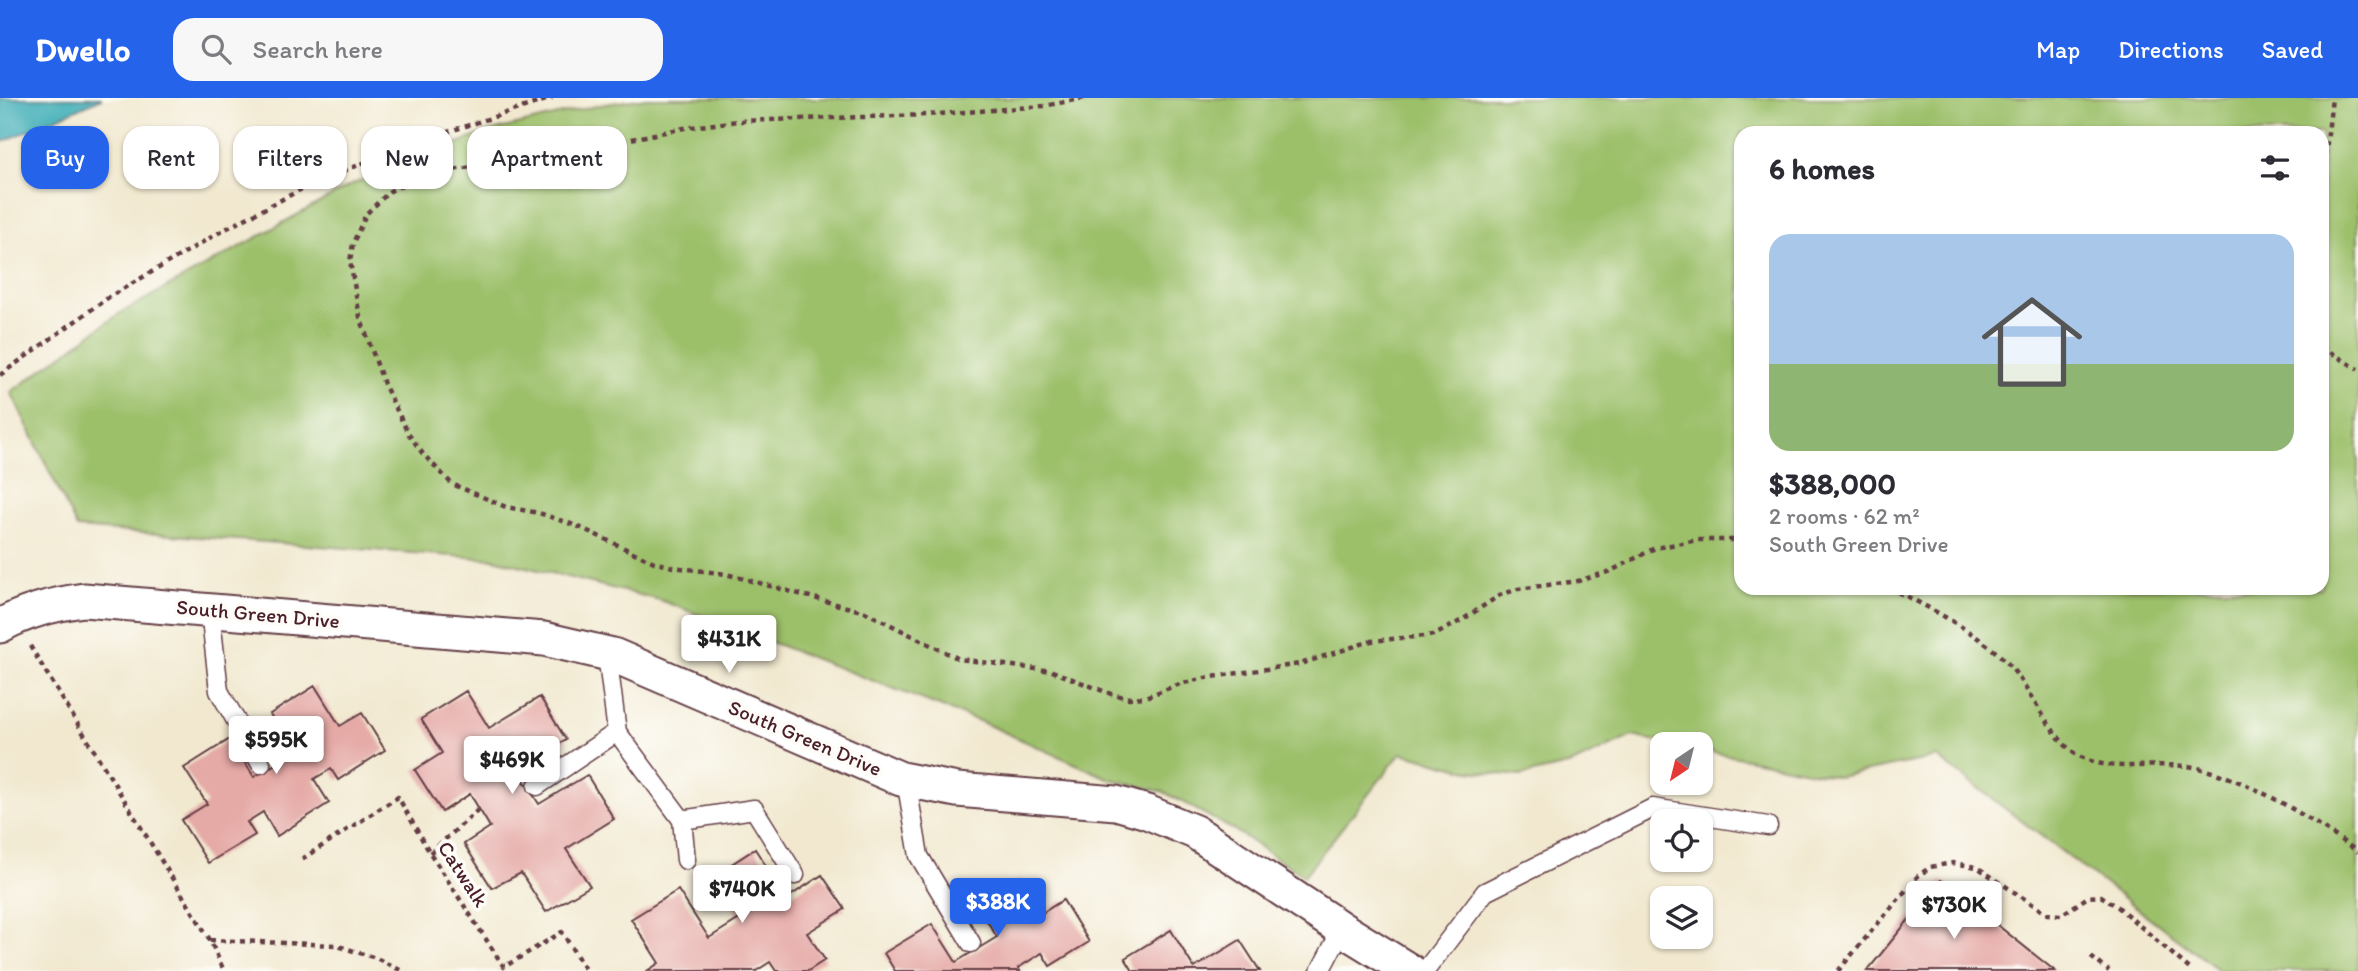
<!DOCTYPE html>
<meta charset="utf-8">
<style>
body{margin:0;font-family:Itim,sans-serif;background:#f7f7f7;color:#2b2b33;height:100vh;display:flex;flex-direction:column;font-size:26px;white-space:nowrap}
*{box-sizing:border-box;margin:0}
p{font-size:23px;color:#7c7c81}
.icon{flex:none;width:38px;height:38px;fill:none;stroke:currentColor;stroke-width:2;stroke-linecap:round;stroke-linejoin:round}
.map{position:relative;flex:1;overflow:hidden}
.side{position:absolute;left:1734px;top:28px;width:595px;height:469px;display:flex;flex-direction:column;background:#fff;border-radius:21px;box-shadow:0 2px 5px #0004}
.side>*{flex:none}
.banner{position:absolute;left:21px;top:28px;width:665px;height:63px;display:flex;gap:14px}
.needle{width:46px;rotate:215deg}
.tools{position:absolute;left:1650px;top:634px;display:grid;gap:14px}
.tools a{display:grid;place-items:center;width:63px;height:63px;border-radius:14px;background:#fff;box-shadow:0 2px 5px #0004;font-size:35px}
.price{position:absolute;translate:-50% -60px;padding:0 16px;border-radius:7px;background:#fff;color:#222;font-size:23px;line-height:46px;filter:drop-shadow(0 2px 4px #0008)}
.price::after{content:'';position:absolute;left:50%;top:42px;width:21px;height:16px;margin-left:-10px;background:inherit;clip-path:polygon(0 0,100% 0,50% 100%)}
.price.on{background:#2563eb;color:#fff}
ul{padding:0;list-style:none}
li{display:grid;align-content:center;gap:14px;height:371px;padding:0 35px}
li+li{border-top:2px solid #e1e1e2}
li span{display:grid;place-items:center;height:217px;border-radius:21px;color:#555}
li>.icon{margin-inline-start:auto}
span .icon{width:126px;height:126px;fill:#fffc;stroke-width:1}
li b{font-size:30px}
h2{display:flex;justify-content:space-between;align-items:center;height:84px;padding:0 35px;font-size:30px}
.pill{padding:0 24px;border-radius:21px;background:#fff;box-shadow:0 2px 5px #0004;font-size:24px;line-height:63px}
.pill.on{background:#2563eb;color:#fff}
header{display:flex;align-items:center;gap:42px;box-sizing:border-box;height:98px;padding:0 35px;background:#2563eb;color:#fff}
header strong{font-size:33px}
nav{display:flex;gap:38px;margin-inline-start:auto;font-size:24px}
.search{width:490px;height:63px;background:#f7f7f7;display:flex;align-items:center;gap:18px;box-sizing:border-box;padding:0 24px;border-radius:21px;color:#7c7c81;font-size:26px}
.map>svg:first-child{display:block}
.green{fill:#9cc06a;stroke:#73704a;stroke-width:2;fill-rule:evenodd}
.water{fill:#3bacb6;stroke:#426670;stroke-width:2}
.building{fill:#e5a9a6}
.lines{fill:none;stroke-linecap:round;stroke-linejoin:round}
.service-casing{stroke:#633d44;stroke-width:21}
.minor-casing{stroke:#633d44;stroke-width:37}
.path{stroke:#633d44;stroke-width:4.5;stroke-dasharray:5 5;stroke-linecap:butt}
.service{stroke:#fff;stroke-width:18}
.minor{stroke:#fff;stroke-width:33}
.labels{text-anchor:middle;stroke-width:7;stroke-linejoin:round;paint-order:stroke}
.street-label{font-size:21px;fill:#4a1f2b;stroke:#fdfcf7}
</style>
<header>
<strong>Dwello</strong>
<div class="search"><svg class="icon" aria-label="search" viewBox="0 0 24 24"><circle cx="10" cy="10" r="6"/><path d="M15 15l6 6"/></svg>Search here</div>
<nav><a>Map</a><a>Directions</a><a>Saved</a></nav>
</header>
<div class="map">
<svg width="2358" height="873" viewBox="0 0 2358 873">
<rect width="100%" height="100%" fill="#fdfcf7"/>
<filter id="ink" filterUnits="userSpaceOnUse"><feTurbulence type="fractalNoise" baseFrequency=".0143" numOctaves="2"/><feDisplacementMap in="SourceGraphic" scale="14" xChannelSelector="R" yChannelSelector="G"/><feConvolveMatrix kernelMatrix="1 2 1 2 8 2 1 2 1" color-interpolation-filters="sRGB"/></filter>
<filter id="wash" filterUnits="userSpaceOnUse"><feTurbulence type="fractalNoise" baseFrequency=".00686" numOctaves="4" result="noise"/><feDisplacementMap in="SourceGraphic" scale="28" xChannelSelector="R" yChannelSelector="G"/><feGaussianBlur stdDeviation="1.57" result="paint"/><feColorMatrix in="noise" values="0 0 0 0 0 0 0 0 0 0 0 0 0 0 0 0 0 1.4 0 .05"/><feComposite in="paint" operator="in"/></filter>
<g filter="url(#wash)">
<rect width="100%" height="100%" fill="#f1e8cf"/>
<path class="green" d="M646 0H2358V873H2220L1937 659 1838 679 1701 652V646H1670L1632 638 1572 666 1520 678 1469 673 1401 655 1304 778 1234 732 1164 694 1110 681 979 623 660 502 494 461 77 430 11 294 117 217 353 86 487 34 600 7ZM1741 35H2322V490H1741Z"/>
<path class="water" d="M0 0H102L0 45Z"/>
<g id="blocks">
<path class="building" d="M315 588 340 628 362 615 385 652 338 682 331 671 314 681 329 705 277 738 263 714 247 724 255 737 208 765 181 722 207 706 184 670 230 641 254 679 294 655 270 616Z
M466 593 489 630 540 599 566 642 517 672 539 706 587 677 614 721 566 751 590 788 546 814 521 775 492 790 464 746 490 729 470 696 442 714 415 672 442 655 421 621Z
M755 751 787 800 822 777 845 811 807 835 825 862 808 873H776L770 864 756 873H647L659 865 631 821 678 792 709 840 741 820 713 778Z
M1021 781 1042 815 1063 802 1089 844 1050 868 1042 855 1018 870 1020 873H895L884 855 932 826 956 864 997 839 977 807Z
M1941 782 2055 873H1867Z
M1171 832 1194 870 1240 842 1260 873H1133L1125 860Z"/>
</g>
</g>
<g filter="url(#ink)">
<use href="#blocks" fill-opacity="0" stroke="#633d44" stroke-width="2"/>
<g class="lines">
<defs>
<path id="service" d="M210 512 219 593 261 666
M607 556 617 634 682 722 754 711 795 777
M906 682 919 758 971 845
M537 688 617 634
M682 722 686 762
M1320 873 1342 831
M1425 873 1485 794 1653 710 1768 728"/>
<path id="minor" d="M0 528C26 513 54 506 84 502L544 541 613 557 901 681 957 692 1116 705 1147 714 1195 734 1342 831 1410 873"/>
</defs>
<use href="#service" class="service-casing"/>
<use href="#minor" class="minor-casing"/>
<path class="path" d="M1084 0 1044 8 927 17 738 23 684 30 564 55 439 74 416 81 390 93 366 116 353 145 350 164 360 219 384 286 408 335 423 356 452 386 506 409 539 415 577 428 654 464 673 469 726 476 865 514 959 561 1052 573 1111 596 1129 600 1145 599 1180 586 1205 580 1300 566 1371 543 1435 537 1462 522 1500 497 1518 491 1578 483 1611 473 1655 450 1698 442H1741
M2322 88 2332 0
M2322 249 2358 271
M0 277 109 199 220 134 315 84 426 41 552 0
M1889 490C1926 507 1984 538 2010 568 2029 591 2054 643 2077 657 2114 678 2159 661 2198 670 2255 684 2311 721 2358 754
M30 548 210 842 224 873
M430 755 479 711
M302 761 398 699 430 755 504 869 562 834 586 873
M210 842 335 847 376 860 402 873
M2091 859 2109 873
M1838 873 1917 779 1930 769 1953 765 1977 769 2047 816 2061 817 2088 799 2101 798 2118 809 2192 873"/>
<use href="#service" class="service"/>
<use href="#minor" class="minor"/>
</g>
</g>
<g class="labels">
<g class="street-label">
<text transform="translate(258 516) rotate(5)" y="7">South Green Drive</text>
<text transform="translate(805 640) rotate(23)" y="7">South Green Drive</text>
<text transform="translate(463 776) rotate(57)" y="7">Catwalk</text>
</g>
</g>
</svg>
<div class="tools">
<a><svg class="needle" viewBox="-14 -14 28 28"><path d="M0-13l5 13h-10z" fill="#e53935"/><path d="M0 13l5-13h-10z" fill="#7c7c81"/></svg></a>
<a><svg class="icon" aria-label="locate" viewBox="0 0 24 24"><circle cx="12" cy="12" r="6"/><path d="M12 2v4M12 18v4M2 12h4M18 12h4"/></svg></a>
<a><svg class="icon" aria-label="layers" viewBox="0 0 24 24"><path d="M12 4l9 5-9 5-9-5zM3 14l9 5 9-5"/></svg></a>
</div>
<b class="price" style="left:729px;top:577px">$431K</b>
<b class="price" style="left:276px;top:678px">$595K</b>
<b class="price" style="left:512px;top:698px">$469K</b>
<b class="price" style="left:742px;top:827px">$740K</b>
<b class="price on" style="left:998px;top:840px">$388K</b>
<b class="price" style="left:1954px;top:843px">$730K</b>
<div class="banner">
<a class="pill on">Buy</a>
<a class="pill">Rent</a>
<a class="pill">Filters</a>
<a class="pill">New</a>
<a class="pill">Apartment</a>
</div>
<section class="side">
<h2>6 homes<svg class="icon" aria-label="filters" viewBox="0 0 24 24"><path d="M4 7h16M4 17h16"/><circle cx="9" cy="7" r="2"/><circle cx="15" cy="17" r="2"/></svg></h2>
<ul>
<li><span style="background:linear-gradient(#a9c7e8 60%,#8fb573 0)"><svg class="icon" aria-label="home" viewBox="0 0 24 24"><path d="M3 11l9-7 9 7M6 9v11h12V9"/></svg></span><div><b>$388,000</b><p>2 rooms · 62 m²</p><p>South Green Drive</p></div></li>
</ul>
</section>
</div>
